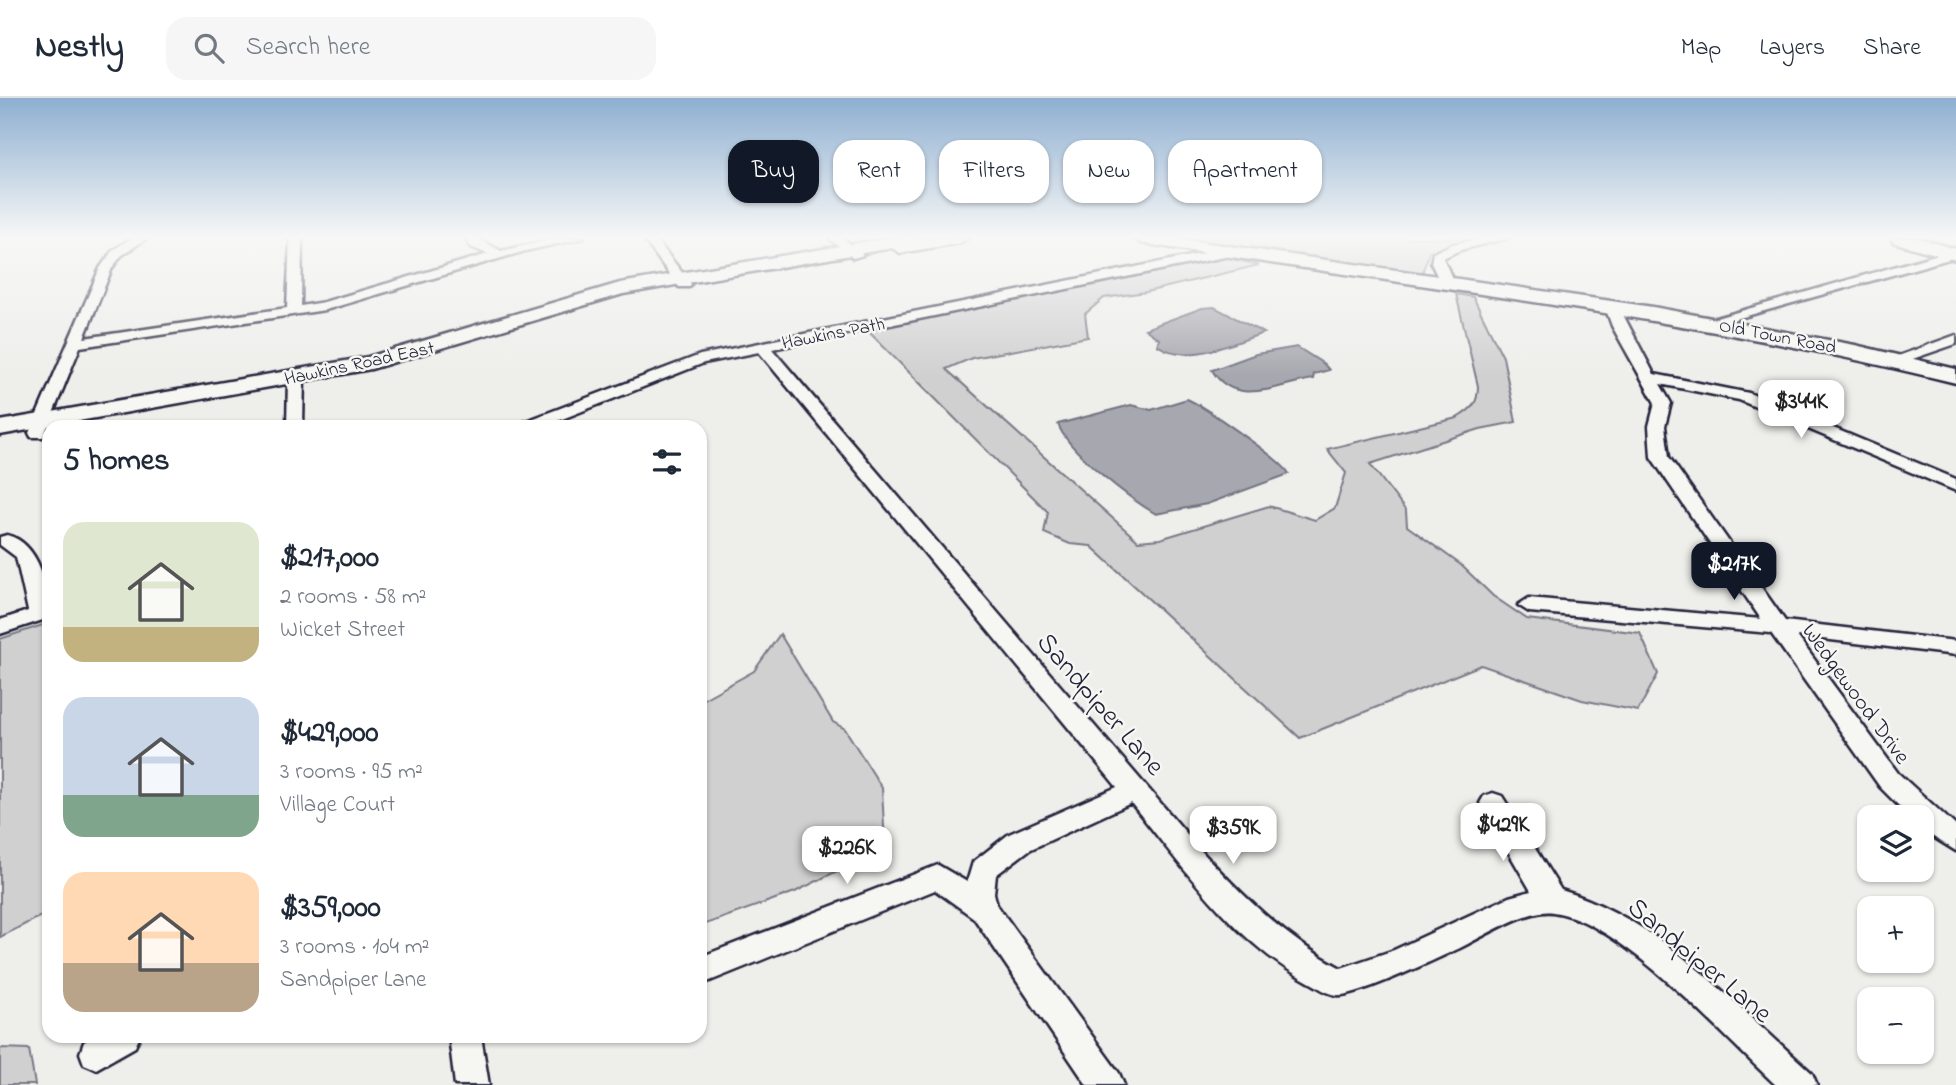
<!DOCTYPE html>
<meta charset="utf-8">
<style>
body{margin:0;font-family:"Indie Flower",sans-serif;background:#f6f6f7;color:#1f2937;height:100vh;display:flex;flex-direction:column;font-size:26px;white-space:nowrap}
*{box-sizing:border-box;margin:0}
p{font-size:23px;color:#747a83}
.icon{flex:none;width:38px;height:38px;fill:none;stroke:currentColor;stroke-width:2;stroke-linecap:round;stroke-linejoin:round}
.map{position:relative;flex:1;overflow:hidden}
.drawer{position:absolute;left:42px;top:322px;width:665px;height:623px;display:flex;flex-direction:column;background:#fff;border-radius:21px;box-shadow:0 2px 5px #0004}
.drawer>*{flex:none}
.hud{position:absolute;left:728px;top:42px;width:665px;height:63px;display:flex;gap:14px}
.fabs{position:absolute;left:1857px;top:707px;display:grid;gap:14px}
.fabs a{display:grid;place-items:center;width:77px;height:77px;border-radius:14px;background:#fff;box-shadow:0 2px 5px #0004;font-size:35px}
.price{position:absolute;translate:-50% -60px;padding:0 16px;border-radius:14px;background:#fff;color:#222;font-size:23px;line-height:46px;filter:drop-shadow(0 2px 4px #0008)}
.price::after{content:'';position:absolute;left:50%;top:42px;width:21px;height:16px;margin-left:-10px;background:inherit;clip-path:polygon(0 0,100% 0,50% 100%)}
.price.selected{background:#111827;color:#fff}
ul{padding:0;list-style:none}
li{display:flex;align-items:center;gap:21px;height:175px;padding:0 21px}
li span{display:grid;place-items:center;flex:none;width:196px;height:140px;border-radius:21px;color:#555}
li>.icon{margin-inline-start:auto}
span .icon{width:84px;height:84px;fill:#fffc;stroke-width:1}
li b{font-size:30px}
h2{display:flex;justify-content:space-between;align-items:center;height:84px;padding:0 21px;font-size:30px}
.pill{padding:0 24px;border-radius:21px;background:#fff;box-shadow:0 2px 5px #0004;font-size:24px;line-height:63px}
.pill.selected{background:#111827;color:#fff}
header{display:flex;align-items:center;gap:42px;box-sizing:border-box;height:98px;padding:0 35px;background:#fff;border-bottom:2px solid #e0e1e3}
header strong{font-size:33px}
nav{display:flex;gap:38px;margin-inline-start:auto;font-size:24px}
.search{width:490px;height:63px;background:#f6f6f7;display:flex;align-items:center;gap:18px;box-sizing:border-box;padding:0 24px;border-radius:21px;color:#747a83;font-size:26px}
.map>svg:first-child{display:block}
.green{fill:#d0d0d1;stroke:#797986;stroke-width:2}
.water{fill:#a7a7af;stroke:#727281;stroke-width:2}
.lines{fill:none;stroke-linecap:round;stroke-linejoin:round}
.street-casing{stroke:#22223b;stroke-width:5}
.secondary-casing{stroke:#22223b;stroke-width:5}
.street{fill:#f6f6f2;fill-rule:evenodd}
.secondary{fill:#f6f6f2;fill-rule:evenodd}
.labels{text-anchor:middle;stroke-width:5;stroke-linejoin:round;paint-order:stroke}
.far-street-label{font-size:19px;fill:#22223b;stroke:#f6f6f2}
.street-label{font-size:23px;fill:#22223b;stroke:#f6f6f2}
.near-street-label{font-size:28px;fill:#22223b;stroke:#f6f6f2}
</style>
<header>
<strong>Nestly</strong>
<div class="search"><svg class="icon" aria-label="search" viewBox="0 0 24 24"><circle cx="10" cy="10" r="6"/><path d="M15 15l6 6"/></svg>Search here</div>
<nav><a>Map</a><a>Layers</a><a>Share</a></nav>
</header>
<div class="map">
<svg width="1956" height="987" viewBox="0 0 1956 987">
<rect width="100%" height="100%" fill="#eeeeeb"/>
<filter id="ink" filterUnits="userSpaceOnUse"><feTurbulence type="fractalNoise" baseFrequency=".0143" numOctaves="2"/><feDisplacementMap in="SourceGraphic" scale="14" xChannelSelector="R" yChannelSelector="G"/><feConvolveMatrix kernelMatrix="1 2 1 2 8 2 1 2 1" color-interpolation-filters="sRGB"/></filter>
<g filter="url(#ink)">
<path class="green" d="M1170 140H1464L1466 141 1429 154 1422 176Z
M1227 160 1259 167 1146 194 1104 200 1085 216 1088 239 972 260 946 271 1138 443 1160 441 1269 408 1315 422 1335 410 1346 375 1327 351 1457 320C1472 311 1478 306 1478 288L1456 196 1473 199 1503 259 1516 324 1480 331 1370 366 1406 413 1407 428 1461 467 1493 498 1527 521 1640 535 1658 576 1638 613 1582 602 1481 567 1300 640 1091 448 1070 446 1044 435 1048 414 867 232Z
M49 525V814L0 839V541Z
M780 536 833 624 845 631 882 690 885 749 795 794 700 828V603L754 573Z
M0 950 29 951 35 987H0Z"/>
<path class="water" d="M1214 209 1264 235C1232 245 1188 268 1157 247L1159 241 1145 231 1202 210Z
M1297 249 1324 266 1329 272 1314 276 1313 281C1279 286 1235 311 1212 272L1256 256Z
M1187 301C1202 307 1286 365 1289 376L1207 406 1156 416C1130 401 1067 353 1058 326L1131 307 1151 312Z"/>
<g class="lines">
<defs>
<path id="street" d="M132 140H147L121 158 112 170 84 240 287 210 290 140H302L301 208 324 204 488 156 471 149 465 140H477L501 153 557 140H584L525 153 325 212 80 249 45 335 43 339H31L29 335 100 170 113 152Z
M643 140H655L691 186 689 189H679Z
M829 140H843L863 157 853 160Z
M1483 140H1508L1460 152 1443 160 1454 185 1442 188 1431 165 1433 155 1453 146Z
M1230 150 1234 151V157L772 251 1205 757C1246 801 1287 842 1341 870L1394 852 1509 799 1531 793 1480 705 1484 698 1493 695 1502 698 1561 792C1661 822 1735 907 1812 975L1817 987H1776C1725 940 1620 822 1553 814 1528 810 1483 839 1460 850 1440 859 1355 900 1337 897 1327 896 1317 888 1309 884 1234 844 1183 769 1131 705L1029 752 996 777 994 795 997 807 1119 975 1124 987H1087L974 820 935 792 700 887V859L938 767 967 784 973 764 1009 736 1117 689 759 254 704 265 542 329H519L521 325 700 257Z
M1949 153H1956V159L1718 226 1706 223Z
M1612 205 1619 209 1654 276 1749 295 1956 381V393L1739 302 1660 286 1671 305 1665 328 1669 359 1785 523 1956 543V557L1797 538 1898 675 1956 728V753L1922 732V719H1910L1880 689 1771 535 1529 514 1518 507 1529 500 1761 521 1651 359 1649 328 1655 305 1612 228 1605 209Z
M1956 237V246L1895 267 1887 262Z
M296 274 304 279 303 329H287L288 279Z
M7 437C40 445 49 492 49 520L0 536V522L28 513 16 459 0 447V439Z
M94 938H140L135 949 96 971 84 966 80 955 84 944Z
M449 938H481L489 987H455Z"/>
<path id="secondary" d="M888 140H968L960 145 900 155 892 150 623 196 371 271 0 337V323L368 259 620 185Z
M1133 140H1174L1653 209 1855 247 1956 271V285C1688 218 1413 189 1141 145Z
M1891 140H1918L1956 151V162L1893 144Z"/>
</defs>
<use href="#street" class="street-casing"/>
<use href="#secondary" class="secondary-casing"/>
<use href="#street" class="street"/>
<use href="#secondary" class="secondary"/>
</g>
</g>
<linearGradient id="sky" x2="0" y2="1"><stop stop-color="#8eafd1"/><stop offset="0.5" stop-color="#f7f7f6"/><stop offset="1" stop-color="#f7f7f6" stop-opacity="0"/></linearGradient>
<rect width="1956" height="278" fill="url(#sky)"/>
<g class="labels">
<g class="far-street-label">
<text transform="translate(833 234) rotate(-11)" y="7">Hawkins Path</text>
<text transform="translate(1778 237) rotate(11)" y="7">Old Town Road</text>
<text transform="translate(359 264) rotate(-12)" y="7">Hawkins Road East</text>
</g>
<g class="street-label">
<text transform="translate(1857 595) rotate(54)" y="8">Wedgewood Drive</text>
</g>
<g class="near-street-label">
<text transform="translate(1102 605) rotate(49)" y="10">Sandpiper Lane</text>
<text transform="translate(1701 861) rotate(40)" y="10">Sandpiper Lane</text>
</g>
</g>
</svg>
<div class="fabs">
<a><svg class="icon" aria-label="layers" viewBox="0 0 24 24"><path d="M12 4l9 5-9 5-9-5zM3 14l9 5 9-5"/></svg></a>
<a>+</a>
<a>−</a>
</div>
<b class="price" style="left:1801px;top:342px">$344K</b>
<b class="price selected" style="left:1734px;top:504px">$217K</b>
<b class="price" style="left:1503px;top:765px">$429K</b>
<b class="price" style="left:1233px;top:768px">$359K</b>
<b class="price" style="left:847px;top:788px">$226K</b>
<div class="hud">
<a class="pill selected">Buy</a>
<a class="pill">Rent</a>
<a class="pill">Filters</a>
<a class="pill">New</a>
<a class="pill">Apartment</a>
</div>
<section class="drawer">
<h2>5 homes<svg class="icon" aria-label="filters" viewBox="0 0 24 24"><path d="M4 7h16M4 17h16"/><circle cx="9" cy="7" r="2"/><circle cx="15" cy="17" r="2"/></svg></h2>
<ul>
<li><span style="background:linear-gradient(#dfe7d0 75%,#c2b280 0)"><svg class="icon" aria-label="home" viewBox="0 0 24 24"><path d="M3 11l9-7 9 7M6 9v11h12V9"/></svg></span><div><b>$217,000</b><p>2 rooms · 58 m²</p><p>Wicket Street</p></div></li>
<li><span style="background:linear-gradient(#c9d6e8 70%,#7fa58c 0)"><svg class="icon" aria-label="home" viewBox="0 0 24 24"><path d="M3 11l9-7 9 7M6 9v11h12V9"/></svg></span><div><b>$429,000</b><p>3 rooms · 95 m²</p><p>Village Court</p></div></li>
<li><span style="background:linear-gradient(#ffd9b3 65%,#b9a48a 0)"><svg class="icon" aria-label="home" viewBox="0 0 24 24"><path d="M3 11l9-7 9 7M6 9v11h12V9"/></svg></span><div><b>$359,000</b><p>3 rooms · 104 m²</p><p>Sandpiper Lane</p></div></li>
</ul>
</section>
</div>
